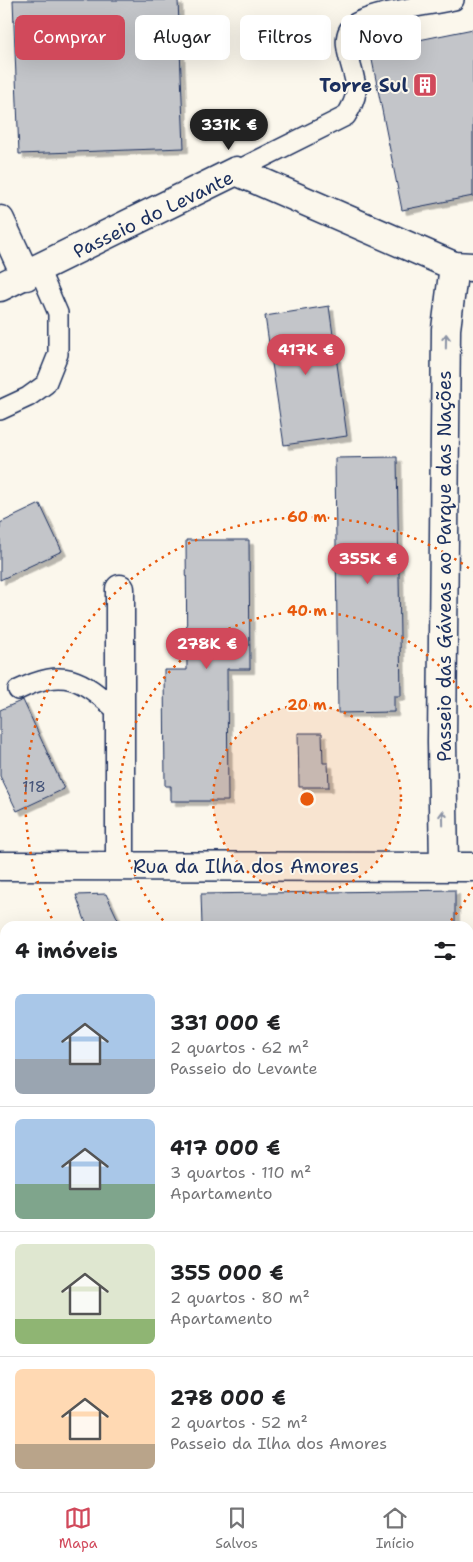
<!DOCTYPE html>
<html lang="pt">
<meta charset="utf-8">
<style>
body{margin:0;font-family:"Shantell Sans",sans-serif;background:#f2f2f2;color:#202124;height:100vh;display:flex;flex-direction:column;font-size:19px;white-space:nowrap}
*{box-sizing:border-box;margin:0}
p{font-size:16px;color:#757577}
.icon{flex:none;width:28px;height:28px;fill:none;stroke:currentColor;stroke-width:2;stroke-linecap:round;stroke-linejoin:round}
.map{position:relative;flex:1;overflow:hidden}
.drawer{position:absolute;left:0px;top:921px;width:474px;height:571px;display:flex;flex-direction:column;background:#fff;border-radius:15px 15px 0 0;box-shadow:0 5px 20px #0002}
.drawer>*{flex:none}
.banner{position:absolute;left:15px;top:15px;width:444px;height:45px;display:flex;gap:10px}
.price{position:absolute;translate:-50% -42px;padding:0 11px;border-radius:18px;background:#d1495b;color:#fff;font-size:16px;line-height:32px;filter:drop-shadow(0 1px 2px #0008)}
.price::after{content:'';position:absolute;left:50%;top:30px;width:15px;height:11px;margin-left:-8px;background:inherit;clip-path:polygon(0 0,100% 0,50% 100%)}
.price.active{background:#222;color:#fff}
ul{padding:0;list-style:none}
li{display:flex;align-items:center;gap:15px;height:125px;padding:0 15px}
li+li{border-top:1px solid #e0e0e0}
li span{display:grid;place-items:center;flex:none;width:140px;height:100px;border-radius:8px;color:#555}
li>.icon{margin-inline-start:auto}
span .icon{width:60px;height:60px;fill:#fffc;stroke-width:1}
li b{font-size:21px}
h2{display:flex;justify-content:space-between;align-items:center;height:60px;padding:0 15px;font-size:21px}
.pill{padding:0 18px;border-radius:8px;background:#fff;box-shadow:0 5px 20px #0002;font-size:18px;line-height:45px}
.pill.active{background:#d1495b;color:#fff}
.tabs{display:flex;justify-content:space-around;align-items:center;height:70px;border-top:1px solid #e0e0e0;background:#fff;font-size:14px;color:#757577}
.tabs a{display:grid;justify-items:center;gap:2px}
.tabs .active{color:#d1495b}
.map>svg:first-child{display:block}
.building{fill:#c3c5c9;stroke:#1b2f5e;filter:url(#shadow)}
.lines{fill:none;stroke-linecap:round;stroke-linejoin:round}
.service-casing{stroke:#1b2f5e;stroke-width:22}
.minor-casing{stroke:#1b2f5e;stroke-width:31}
.service{stroke:#fbf7ec;stroke-width:19}
.minor{stroke:#fbf7ec;stroke-width:28}
.oneway{stroke:#8b93a5}
.ring{fill:none;stroke:#e8590c;stroke-width:2.5;stroke-dasharray:2.5 5}
.labels{text-anchor:middle;stroke-width:4;stroke-linejoin:round;paint-order:stroke}
.number-label{font-size:16px;fill:#455479}
.poi-label{font-size:19px;font-weight:bold;fill:#1b2f5e;stroke:#fbf7ec;text-anchor:end}
.street-label{font-size:19px;fill:#1b2f5e;stroke:#fbf7ec}
.centre{fill:#e8590c;stroke:#fbf7ec;stroke-width:2.5}
.ring-label{font-size:15px;text-anchor:middle;font-weight:bold;fill:#e8590c;stroke:#fbf7ec;stroke-width:4;stroke-linejoin:round;paint-order:stroke}
</style>
<div class="map">
<svg width="473" height="1492" viewBox="0 0 473 1492">
<defs>
<filter id="shadow"><feDropShadow dx="4.5" dy="4.5" stdDeviation="0" flood-color="#0004"/></filter>
</defs>
<rect width="100%" height="100%" fill="#fbf7ec"/>
<filter id="ink" filterUnits="userSpaceOnUse"><feTurbulence type="fractalNoise" baseFrequency=".02" numOctaves="2"/><feDisplacementMap in="SourceGraphic" scale="10" xChannelSelector="R" yChannelSelector="G"/><feConvolveMatrix kernelMatrix="1 2 1 2 8 2 1 2 1" color-interpolation-filters="sRGB"/></filter>
<g filter="url(#ink)">
<path class="building" d="M13 0H178L184 148 19 154Z
M473 29V196L402 210 370 50Z
M329 306 347 436 284 445 265 316Z
M397 457 401 696H394V712L338 713 335 458Z
M40 504 62 551 0 580V523Z
M186 540H249L250 669H227L228 801H171V786H165L164 670H187Z
M23 700 64 789 17 811 0 776V710Z
M298 733H322L323 763H328L329 787H299Z
M455 890V926H202L201 894Z
M106 894 121 926H87L76 895Z"/>
<g class="lines">
<defs>
<path id="service" d="M236 171 346 116C351 108 355 101 356 92 358 72 333 37 356 23 378 11 427 6 454 0
M0 410 28 397 46 384 58 354V313L39 269
M18 690C68 666 81 680 120 713"/>
<path id="minor" d="M0 220 26 276
M0 287 236 171 454 266 472 267
M120 589V866
M0 866 473 867
M444 867 442 742 446 329 454 266
M0 969 5 980
M0 1113 5 1124
M0 1217 5 1228
M0 1288 5 1298
M469 1460 473 1458
M102 1488V1492
M223 1488 236 1492
M161 1492 175 1488
M365 1492 395 1488"/>
</defs>
<use href="#service" class="service-casing"/>
<use href="#minor" class="minor-casing"/>
<use href="#service" class="service"/>
<use href="#minor" class="minor"/>
</g>
<defs><path id="oneway-shaft" d="M-6 0H5M1.5-3L5.5 0L1.5 3" fill="none" stroke-width="1.6" stroke-linecap="round" stroke-linejoin="round" transform="scale(1.25)"/></defs>
<g class="oneway">
<use href="#oneway-shaft" transform="translate(446 341) rotate(-89)"/>
<use href="#oneway-shaft" transform="translate(443 818) rotate(-91)"/>
</g>
</g>
<circle cx="307" cy="799" r="94" fill="#e8590c" fill-opacity=".12"/>
<g class="ring">
<circle cx="307" cy="799" r="94"/>
<path d="M473 887A188 188 0 0 1 446 926M168 926A188 188 0 1 1 473 711"/>
<path d="M55 925A282 282 0 0 1 473 571"/>
</g>
<defs>
<symbol id="building-square" viewBox="-11 -11 22 22"><rect x="-9" y="-9" width="18" height="18" rx="4" fill="#d1495b" stroke="#fbf7ec"/><path d="M-4-6H4V6H1V3H-1V6H-4ZM-2.5-4.3h1.7v1.8h-1.7ZM.8-4.3h1.7v1.8H.8ZM-2.5-1h1.7V.8h-1.7ZM.8-1h1.7V.8H.8Z" fill="#fff"/></symbol>
</defs>
<g fill-rule="evenodd">
<use href="#building-square" x="411" y="71" width="28" height="28"/>
</g>
<g class="labels">
<g class="number-label">
<text x="34" y="792">118</text>
</g>
<g class="poi-label">
<text x="408" y="92">Torre Sul</text>
</g>
<g class="street-label">
<text transform="translate(153 214) rotate(-26)" y="7">Passeio do Levante</text>
<text transform="translate(444 566) rotate(-90)" y="7">Passeio das Gáveas ao Parque das Nações</text>
<text x="246" y="873">Rua da Ilha dos Amores</text>
</g>
</g>
<circle cx="307" cy="799" r="8" class="centre"/>
<g class="ring-label">
<text x="307" y="522">60 m</text>
<text x="307" y="616">40 m</text>
<text x="307" y="710">20 m</text>
</g>
</svg>
<b class="price active" style="left:229px;top:151px">331K €</b>
<b class="price" style="left:306px;top:376px">417K €</b>
<b class="price" style="left:368px;top:585px">355K €</b>
<b class="price" style="left:207px;top:670px">278K €</b>
<div class="banner">
<a class="pill active">Comprar</a>
<a class="pill">Alugar</a>
<a class="pill">Filtros</a>
<a class="pill">Novo</a>
</div>
<section class="drawer">
<h2>4 imóveis<svg class="icon" aria-label="filters" viewBox="0 0 24 24"><path d="M4 7h16M4 17h16"/><circle cx="9" cy="7" r="2"/><circle cx="15" cy="17" r="2"/></svg></h2>
<ul>
<li><span style="background:linear-gradient(#a9c7e8 65%,#9aa5b1 0)"><svg class="icon" aria-label="home" viewBox="0 0 24 24"><path d="M3 11l9-7 9 7M6 9v11h12V9"/></svg></span><div><b>331 000 €</b><p>2 quartos · 62 m²</p><p>Passeio do Levante</p></div></li>
<li><span style="background:linear-gradient(#a9c7e8 65%,#7fa58c 0)"><svg class="icon" aria-label="home" viewBox="0 0 24 24"><path d="M3 11l9-7 9 7M6 9v11h12V9"/></svg></span><div><b>417 000 €</b><p>3 quartos · 110 m²</p><p>Apartamento</p></div></li>
<li><span style="background:linear-gradient(#dfe7d0 75%,#8fb573 0)"><svg class="icon" aria-label="home" viewBox="0 0 24 24"><path d="M3 11l9-7 9 7M6 9v11h12V9"/></svg></span><div><b>355 000 €</b><p>2 quartos · 80 m²</p><p>Apartamento</p></div></li>
<li><span style="background:linear-gradient(#ffd9b3 75%,#b9a48a 0)"><svg class="icon" aria-label="home" viewBox="0 0 24 24"><path d="M3 11l9-7 9 7M6 9v11h12V9"/></svg></span><div><b>278 000 €</b><p>2 quartos · 52 m²</p><p>Passeio da Ilha dos Amores</p></div></li>
</ul>
</section>
</div>
<nav class="tabs">
<a class="active"><svg class="icon" aria-label="map" viewBox="0 0 24 24"><path d="M3 6l6-2 6 2 6-2v14l-6 2-6-2-6 2zM9 4v14M15 6v14"/></svg>Mapa</a>
<a><svg class="icon" aria-label="saved" viewBox="0 0 24 24"><path d="M7 4h10v16l-5-4-5 4z"/></svg>Salvos</a>
<a><svg class="icon" aria-label="home" viewBox="0 0 24 24"><path d="M3 11l9-7 9 7M6 9v11h12V9"/></svg>Início</a>
</nav>
